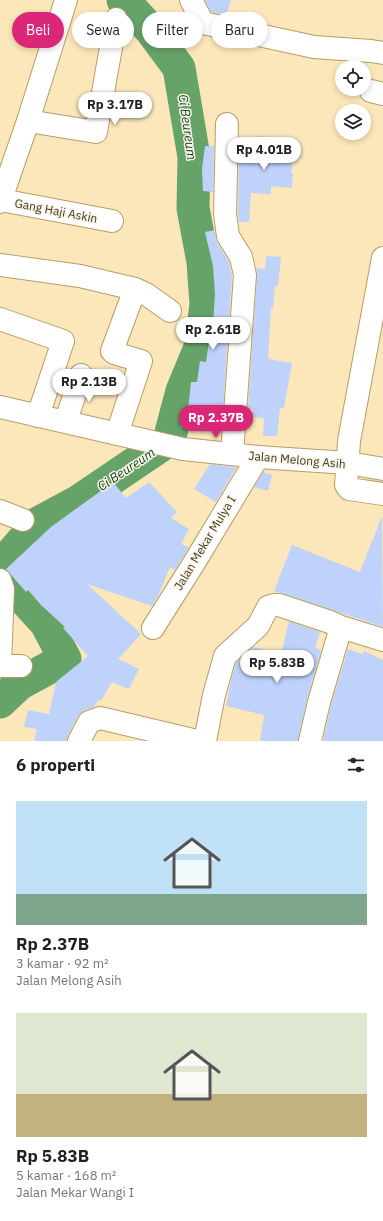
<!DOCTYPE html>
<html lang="id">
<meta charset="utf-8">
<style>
body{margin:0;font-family:"IBM Plex Sans",sans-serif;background:#f6f6f6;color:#202124;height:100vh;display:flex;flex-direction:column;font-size:15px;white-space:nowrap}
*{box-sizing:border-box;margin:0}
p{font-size:13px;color:#757577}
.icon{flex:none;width:22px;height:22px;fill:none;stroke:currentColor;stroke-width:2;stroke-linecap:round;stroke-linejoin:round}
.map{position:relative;height:741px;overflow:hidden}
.sheet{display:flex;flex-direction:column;background:#fff;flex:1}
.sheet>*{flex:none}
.hud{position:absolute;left:12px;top:12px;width:359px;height:36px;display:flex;gap:8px}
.buttons{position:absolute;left:335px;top:60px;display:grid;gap:8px}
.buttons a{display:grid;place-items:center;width:36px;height:36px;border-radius:50%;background:#fff;box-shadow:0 2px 6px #0003;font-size:20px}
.price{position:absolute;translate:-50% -34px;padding:0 9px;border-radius:14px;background:#fff;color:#222;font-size:13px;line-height:26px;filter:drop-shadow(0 1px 2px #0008)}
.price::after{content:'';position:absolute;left:50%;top:24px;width:12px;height:9px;margin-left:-6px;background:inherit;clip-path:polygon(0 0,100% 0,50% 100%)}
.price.current{background:#db2777;color:#fff}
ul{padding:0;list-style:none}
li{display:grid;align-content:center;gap:8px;height:212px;padding:0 16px}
li span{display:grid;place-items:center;height:124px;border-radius:0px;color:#555}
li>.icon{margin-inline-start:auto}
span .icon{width:72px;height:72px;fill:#fffc;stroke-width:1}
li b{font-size:17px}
h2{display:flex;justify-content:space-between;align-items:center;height:48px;padding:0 16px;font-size:17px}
.tag{padding:0 14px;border-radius:18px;background:#fff;box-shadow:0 2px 6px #0003;font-size:14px;line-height:36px}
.tag.current{background:#db2777;color:#fff}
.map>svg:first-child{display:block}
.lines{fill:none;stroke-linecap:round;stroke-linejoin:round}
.river{stroke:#66a369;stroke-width:33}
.building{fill:#bfd2fc}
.minor-casing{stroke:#b79d67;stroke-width:24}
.major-casing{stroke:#b79d67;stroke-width:24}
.minor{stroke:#fff;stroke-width:22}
.major{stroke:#fff;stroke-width:22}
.labels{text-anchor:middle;stroke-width:3;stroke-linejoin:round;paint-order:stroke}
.street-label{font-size:12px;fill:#433822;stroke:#fbf5ea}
.water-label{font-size:13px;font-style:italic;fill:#113e17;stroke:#fbf5ea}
</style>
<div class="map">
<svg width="383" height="741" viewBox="0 0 383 741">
<rect width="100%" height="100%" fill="#fce7ba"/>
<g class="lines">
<path class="river" d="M0 702 19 684 65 659 46 623 2 575 7 559 38 523 79 501 169 440 182 391 201 345 206 304 203 262 193 208 194 157 179 68 150 29 123 0"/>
</g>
<path class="building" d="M205 0H231L226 15 211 12Z
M259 136 296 142 291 173H293L292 188 271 186V194L251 193 249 222H239L238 213 239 148 257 149Z
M205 146H214L213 192 203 191 202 169Z
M215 230 217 242 229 262 232 276 223 408H219L217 431 181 427 183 409 188 410 191 382H197L200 361 206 362 209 341H212L215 294 213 266 205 232Z
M266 256 281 257 278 286H275L273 308H271L268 359 292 363 284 408H280L277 436H263L264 418 252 417 253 409H248L257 276 256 268 265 269Z
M210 464 234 467 236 468 216 502 194 489Z
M263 472 272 475 268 491 254 487Z
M113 482 126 498 149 482 177 512 171 518 189 529 181 544 189 547 175 570 170 567 159 594 152 606 87 584 141 634 118 659 139 669 129 689 112 682 101 701 98 700 94 707 85 710 78 716 68 735 67 741H34L37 729 24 727 28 710 49 714 56 682 88 656 63 628 65 627 41 605 28 590 26 592 6 569 51 527Z
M382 516 383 627 274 591 292 545 360 572Z
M289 621 320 632 315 648 321 650 307 699 298 741H260L264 715 226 706 232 676 236 663 253 647 281 654Z
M348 649 363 654 364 651 383 660V741H323L331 705Z"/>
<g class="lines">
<defs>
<path id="minor" d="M191 0 203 23 314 47 371 51 383 53
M371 91 383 94
M28 121 96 132 116 19
M227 124 225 214 228 236 241 257 245 275 232 454
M1 200 112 221
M0 202 28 121 66 0
M383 258 349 441 346 485 349 489 383 494
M0 265 80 276 135 289 146 294 170 311
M0 319 63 341 38 416
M66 421 81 375
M117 434 141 361 114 353 112 351 135 289
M0 511 23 520
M0 580 3 589 0 663
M153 628 194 563 258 457
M0 666H21
M79 741 89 722 100 718 197 741
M205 741 214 695 225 656 258 626 268 607 274 605H279L330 622 341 627 383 640
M310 741 319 702 341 627"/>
<path id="major" d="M0 407 183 449 258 457 348 463 383 469"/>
</defs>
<use href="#minor" class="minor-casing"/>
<use href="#major" class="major-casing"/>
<use href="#minor" class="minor"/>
<use href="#major" class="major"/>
</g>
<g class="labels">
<g class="street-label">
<text transform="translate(56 211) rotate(11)" y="4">Gang Haji Askin</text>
<text transform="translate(297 460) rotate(5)" y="4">Jalan Melong Asih</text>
<text transform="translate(205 543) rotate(-59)" y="4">Jalan Mekar Mulya I</text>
</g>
<g class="water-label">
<text transform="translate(188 127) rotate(82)" y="5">Ci Beureum</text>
<text transform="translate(126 469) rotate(-34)" y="5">Ci Beureum</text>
</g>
</g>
</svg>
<div class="buttons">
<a><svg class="icon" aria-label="locate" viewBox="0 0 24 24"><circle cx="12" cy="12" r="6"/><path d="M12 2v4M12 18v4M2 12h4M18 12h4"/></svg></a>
<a><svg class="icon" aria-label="layers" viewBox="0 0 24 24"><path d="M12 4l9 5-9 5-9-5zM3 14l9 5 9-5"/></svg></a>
</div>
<b class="price" style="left:115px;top:126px">Rp 3.17B</b>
<b class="price" style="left:264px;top:171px">Rp 4.01B</b>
<b class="price" style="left:213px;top:351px">Rp 2.61B</b>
<b class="price" style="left:89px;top:403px">Rp 2.13B</b>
<b class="price current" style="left:216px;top:439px">Rp 2.37B</b>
<b class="price" style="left:277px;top:684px">Rp 5.83B</b>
<div class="hud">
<a class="tag current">Beli</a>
<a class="tag">Sewa</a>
<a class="tag">Filter</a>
<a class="tag">Baru</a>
</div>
</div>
<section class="sheet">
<h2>6 properti<svg class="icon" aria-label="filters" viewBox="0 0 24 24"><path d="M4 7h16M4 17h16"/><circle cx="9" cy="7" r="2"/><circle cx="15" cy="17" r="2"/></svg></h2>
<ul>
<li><span style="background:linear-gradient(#bfe0f5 75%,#7fa58c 0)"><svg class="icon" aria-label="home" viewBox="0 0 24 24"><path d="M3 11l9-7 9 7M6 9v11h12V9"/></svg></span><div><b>Rp 2.37B</b><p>3 kamar · 92 m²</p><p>Jalan Melong Asih</p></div></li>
<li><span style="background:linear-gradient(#dfe7d0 65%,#c2b280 0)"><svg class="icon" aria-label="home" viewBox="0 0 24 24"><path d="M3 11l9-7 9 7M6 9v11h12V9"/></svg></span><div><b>Rp 5.83B</b><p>5 kamar · 168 m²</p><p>Jalan Mekar Wangi I</p></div></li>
</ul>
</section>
